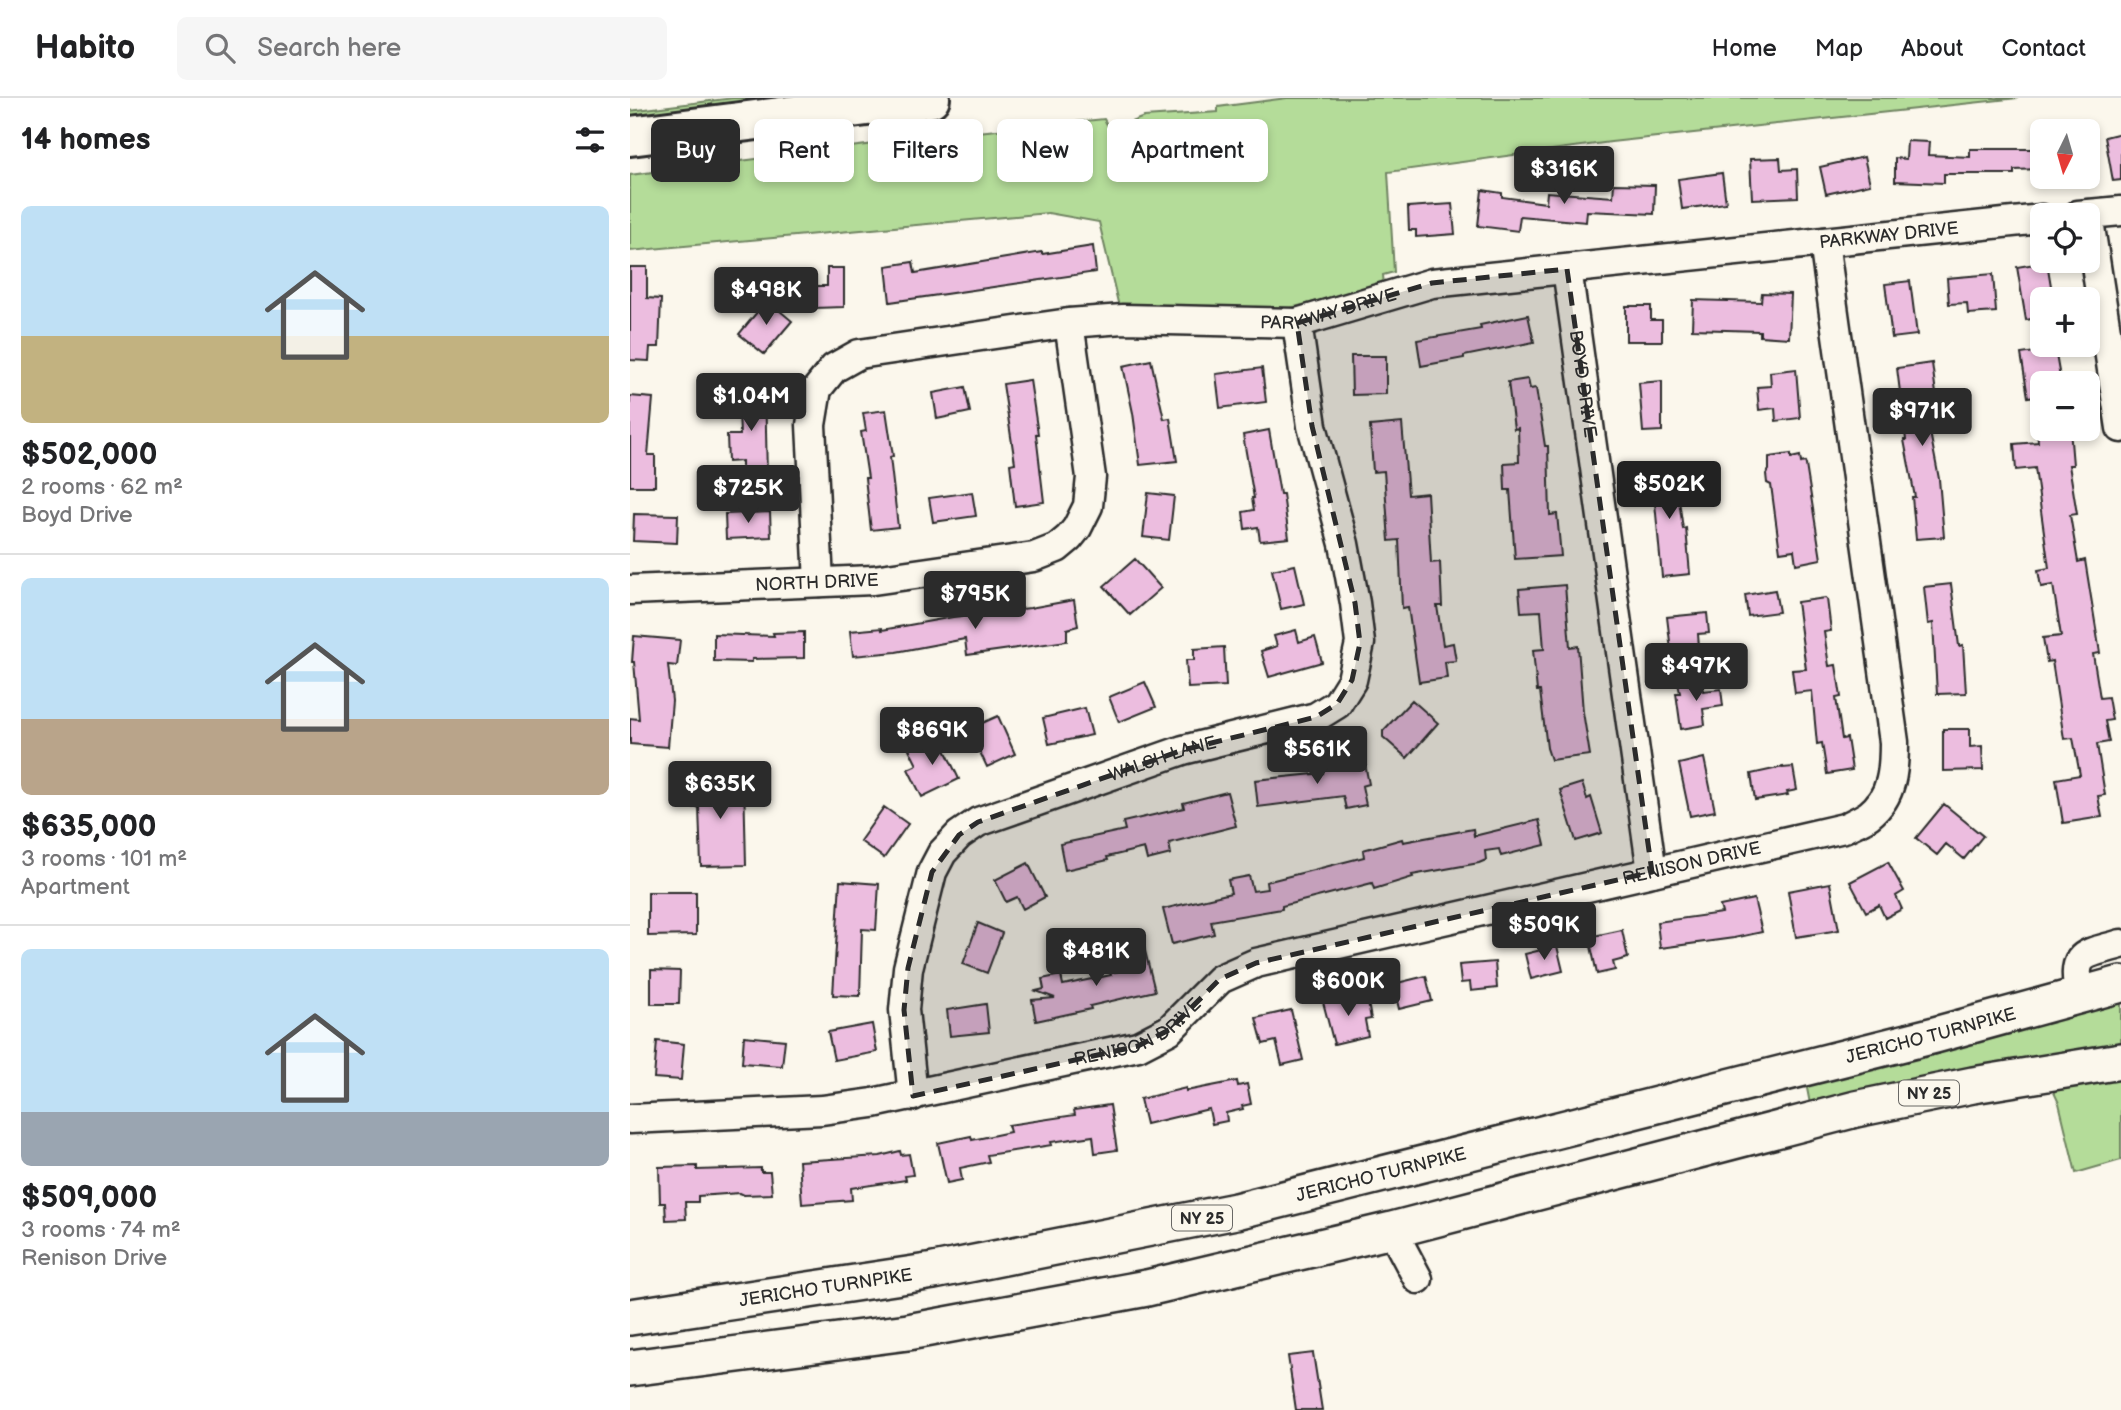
<!DOCTYPE html>
<meta charset="utf-8">
<style>
body{margin:0;font-family:"Balsamiq Sans",sans-serif;background:#f6f6f6;color:#202124;height:100vh;display:flex;flex-direction:column;font-size:26px;white-space:nowrap}
*{box-sizing:border-box;margin:0}
p{font-size:23px;color:#757577}
.icon{flex:none;width:38px;height:38px;fill:none;stroke:currentColor;stroke-width:2;stroke-linecap:round;stroke-linejoin:round}
.map{position:relative;flex:1;overflow:hidden}
.side{display:flex;flex-direction:column;background:#fff;width:630px}
.side>*{flex:none}
.hud{position:absolute;left:21px;top:21px;width:665px;height:63px;display:flex;gap:14px}
.needle{width:46px;rotate:185deg}
.buttons{position:absolute;left:1400px;top:21px;display:grid;gap:14px}
.buttons a{display:grid;place-items:center;width:70px;height:70px;border-radius:10px;background:#fff;box-shadow:0 4px 10px #0003;font-size:35px}
.price{position:absolute;translate:-50% -60px;padding:0 16px;border-radius:7px;background:#2b2b2b;color:#fff;font-size:23px;line-height:46px;filter:drop-shadow(0 2px 4px #0008)}
.price::after{content:'';position:absolute;left:50%;top:42px;width:21px;height:16px;margin-left:-10px;background:inherit;clip-path:polygon(0 0,100% 0,50% 100%)}
.price.on{background:#222;color:#fff}
ul{padding:0;list-style:none}
li{display:grid;align-content:center;gap:14px;height:371px;padding:0 21px}
li+li{border-top:2px solid #e0e0e0}
li span{display:grid;place-items:center;height:217px;border-radius:10px;color:#555}
li>.icon{margin-inline-start:auto}
span .icon{width:126px;height:126px;fill:#fffc;stroke-width:1}
li b{font-size:30px}
h2{display:flex;justify-content:space-between;align-items:center;height:84px;padding:0 21px;font-size:30px}
.pill{padding:0 24px;border-radius:10px;background:#fff;box-shadow:0 4px 10px #0003;font-size:24px;line-height:63px}
.pill.on{background:#2b2b2b;color:#fff}
header{display:flex;align-items:center;gap:42px;box-sizing:border-box;height:98px;padding:0 35px;background:#fff;border-bottom:2px solid #e0e0e0}
header strong{font-size:33px}
nav{display:flex;gap:38px;margin-inline-start:auto;font-size:24px}
.search{width:490px;height:63px;background:#f6f6f6;display:flex;align-items:center;gap:18px;box-sizing:border-box;padding:0 24px;border-radius:10px;color:#757577;font-size:26px}
main{display:flex;flex:1;min-height:0}
.map>svg:first-child{display:block}
.green{fill:#b4dc99;stroke:#708462;stroke-width:2}
.building{fill:#ecbddf;stroke:#2b2b2b;stroke-width:2}
.lines{fill:none;stroke-linecap:round;stroke-linejoin:round}
.minor-casing{stroke:#2b2b2b;stroke-width:33}
.major-casing{stroke:#2b2b2b;stroke-width:40}
.highway-casing{stroke:#2b2b2b;stroke-width:44}
.minor{stroke:#fbf7ec;stroke-width:28}
.major{stroke:#fbf7ec;stroke-width:35}
.highway{stroke:#fbf7ec;stroke-width:38}
.marked{fill:#2b2b2b;fill-opacity:0.2;stroke:#2b2b2b;stroke-width:5;stroke-dasharray:14 9;stroke-linejoin:round}
.labels{text-anchor:middle;stroke-width:7;stroke-linejoin:round;paint-order:stroke}
.shield{fill:#fbf7ec;stroke:#696865;stroke-width:2}
.shield-label{font-size:16px;font-weight:bold;fill:#2b2b2b}
.street-label{font-size:18px;fill:#2b2b2b;stroke:#fbf7ec}
</style>
<header>
<strong>Habito</strong>
<div class="search"><svg class="icon" aria-label="search" viewBox="0 0 24 24"><circle cx="10" cy="10" r="6"/><path d="M15 15l6 6"/></svg>Search here</div>
<nav><a>Home</a><a>Map</a><a>About</a><a>Contact</a></nav>
</header>
<main>
<section class="side">
<h2>14 homes<svg class="icon" aria-label="filters" viewBox="0 0 24 24"><path d="M4 7h16M4 17h16"/><circle cx="9" cy="7" r="2"/><circle cx="15" cy="17" r="2"/></svg></h2>
<ul>
<li><span style="background:linear-gradient(#bfe0f5 60%,#c2b280 0)"><svg class="icon" aria-label="home" viewBox="0 0 24 24"><path d="M3 11l9-7 9 7M6 9v11h12V9"/></svg></span><div><b>$502,000</b><p>2 rooms · 62 m²</p><p>Boyd Drive</p></div></li>
<li><span style="background:linear-gradient(#bfe0f5 65%,#b9a48a 0)"><svg class="icon" aria-label="home" viewBox="0 0 24 24"><path d="M3 11l9-7 9 7M6 9v11h12V9"/></svg></span><div><b>$635,000</b><p>3 rooms · 101 m²</p><p>Apartment</p></div></li>
<li><span style="background:linear-gradient(#bfe0f5 75%,#9aa5b1 0)"><svg class="icon" aria-label="home" viewBox="0 0 24 24"><path d="M3 11l9-7 9 7M6 9v11h12V9"/></svg></span><div><b>$509,000</b><p>3 rooms · 74 m²</p><p>Renison Drive</p></div></li>
</ul>
</section>
<div class="map">
<svg width="1491" height="1312" viewBox="0 0 1491 1312">
<rect width="100%" height="100%" fill="#fbf7ec"/>
<filter id="ink" filterUnits="userSpaceOnUse"><feTurbulence type="fractalNoise" baseFrequency=".0143" numOctaves="2"/><feDisplacementMap in="SourceGraphic" scale="14" xChannelSelector="R" yChannelSelector="G"/><feConvolveMatrix kernelMatrix="1 2 1 2 8 2 1 2 1" color-interpolation-filters="sRGB"/></filter>
<g filter="url(#ink)">
<path class="green" d="M104 0H171L0 23V13Z
M657 0H1388L981 44 758 74 764 174 753 177 754 187 652 212 489 209 469 124 418 115 0 153V77L299 39 474 21 480 32 514 19 588 14V9Z
M1491 886V1062L1446 1075 1429 1005 1415 975 1183 1021 1173 970Z"/>
<path class="building" d="M1491 35V82L1483 83 1475 39Z
M1277 43 1299 44 1298 57 1340 59V51H1412V71L1384 72V76H1314V85L1265 83V60L1276 61Z
M1234 59 1240 86 1196 96 1190 69Z
M1150 60 1151 72 1167 71 1168 99 1122 101 1120 61Z
M1092 75 1096 105 1052 111 1048 81Z
M984 86 1025 87 1024 116 957 113 956 124 890 118 888 133 848 128 852 92 872 95V99L916 105 917 94 983 99Z
M822 106 825 136 786 139V132H779L778 109Z
M463 148 466 174 260 204 256 168 283 164 285 175 412 154V156Z
M1417 164 1423 200 1412 201V219L1396 222 1387 169Z
M0 169H17V200L31 201 29 249H20L19 263 0 262Z
M197 170H214V209L184 210V188H197Z
M1363 176 1366 214 1338 216 1337 205 1319 206 1317 180Z
M1280 183 1287 237 1262 240 1255 186Z
M1132 195 1161 196 1159 240 1130 238V233L1062 231 1063 202 1131 204Z
M137 202 162 223 134 256 109 236Z
M996 208H1021V222H1032V243H996Z
M898 217 904 244 834 258V260L791 268 787 242 851 231 850 227Z
M1425 251 1431 285H1412V297L1398 299 1391 256Z
M721 258H756V296L722 297Z
M521 262 534 321 540 320 547 363 510 367 503 315 493 268Z
M1302 265 1308 311 1296 313 1309 381 1314 439 1286 441 1282 399H1285L1274 342H1276L1267 270Z
M632 270 636 304 590 310 586 276Z
M1166 271 1170 320 1146 323 1145 310 1129 312 1127 289 1141 288 1140 274Z
M898 281 900 291 906 290 915 348H918L920 417 927 416 931 458 885 461 880 392H875L874 365 889 364 888 330 884 331 878 284Z
M400 282 408 336H406L414 404 385 408 380 366 385 365 373 286Z
M1032 283V333L1013 334 1009 285Z
M135 286 137 379 112 380V363L98 364 97 337H110L108 287Z
M335 289 340 314 307 321 303 295Z
M0 298 23 300 18 357H25V388H0Z
M256 312 263 358 260 359 268 429 241 432 235 380H238L231 334 236 333 233 315Z
M772 325 778 397 797 395 801 465 810 464 812 508H807L813 547 823 545 826 563 815 564 817 580 789 584 778 509 772 510 769 442 759 443 754 373 743 374 740 328Z
M1407 331H1440L1443 367H1439L1447 416 1440 417 1448 464 1455 462 1470 555 1463 556 1470 600 1478 599 1482 622 1475 623 1479 644 1467 646 1475 697 1468 698 1472 719 1433 725 1426 681 1450 677 1443 640 1434 641 1422 563 1417 564 1413 540 1431 538 1423 487 1411 489 1408 472 1419 470 1405 370 1386 372 1384 346 1408 344Z
M639 332 650 396H653L659 440 630 443 628 429 615 431 613 414 624 412 622 400H624L613 337Z
M1161 356V360L1170 358 1171 365 1175 364 1176 367 1191 461 1166 466 1164 452 1150 454 1141 387 1137 385 1136 376 1139 372V359Z
M1044 366 1053 431 1056 430 1060 476 1032 479 1025 405 1022 406 1017 369Z
M342 394 346 418 303 424 299 400Z
M518 395 544 398 539 442 513 439Z
M140 414 141 439 96 441 95 416Z
M4 416 48 417 47 445 3 443Z
M505 461 531 490 500 517 474 488Z
M665 467 674 506 651 511 642 472Z
M1321 486 1329 548 1333 547 1336 595 1307 596 1303 525 1298 526 1294 489Z
M935 487 940 549 948 548 953 614 960 657 921 662 917 650 910 593H907L903 552 914 551 911 513 891 514 889 491Z
M1145 492 1149 514 1118 518 1115 497Z
M1195 500 1197 501 1201 533 1194 534 1199 568 1206 567 1211 599 1206 600 1212 641 1217 640 1222 672 1197 676 1192 645 1187 646 1182 593 1165 595 1162 572 1176 571 1167 504Z
M444 502 448 528 437 531V543L337 557 335 541 266 554 223 558 220 533 252 530V532L323 519 400 510Z
M1077 515 1079 535 1068 536 1069 549 1041 552 1037 519Z
M666 532 669 544 685 539 692 564 639 579 631 553 647 548 644 538Z
M174 534V560L122 561V564L84 563V536L144 538 143 535Z
M4 538 50 542 47 568 38 567 42 603 38 649 0 646V620L9 621 4 564H2Z
M594 549 596 588 558 590 556 562H564V551Z
M1072 581 1073 593 1091 591 1093 608 1073 611 1075 627 1051 631 1046 595H1050L1048 584Z
M515 584 526 609 489 624 479 599Z
M782 602 808 625 777 660 753 639V633Z
M455 610 462 637 419 646 413 620Z
M368 618 385 656 357 669 339 631Z
M1313 631H1340V649L1352 648 1353 672 1313 673Z
M308 637 329 681 292 699 278 671 287 667 279 651Z
M1074 660 1085 713 1060 718 1049 666Z
M734 661 739 686 732 688 736 707 716 711 713 698 628 709 625 682 693 675 692 670Z
M1153 669V670L1163 669 1167 692 1157 694 1158 697 1125 702 1121 676Z
M114 682 116 767 71 768 69 709 55 710 54 684Z
M952 685 957 701 961 699 972 735 946 743 930 692Z
M597 694 606 728 539 745 541 756 517 762 514 750 477 759 478 762 435 772 430 746 495 732 493 724 554 710 553 705Z
M1314 706 1353 738 1334 761 1316 746 1307 757 1286 740Z
M254 709 278 726 254 760 230 743Z
M909 722 915 747 871 758 869 751 855 753 856 762 849 765 782 777 783 779 744 791 742 785 652 808V811L581 823 584 836 542 846 533 811 601 795 598 782 619 778 623 793 637 791 636 784 734 759 733 752 772 741 773 744 843 731 844 738Z
M1258 764 1274 793 1266 798 1272 811 1255 820 1249 807 1236 814 1220 784Z
M398 765 415 799 393 811 387 799 376 804 365 782Z
M210 783 249 786 246 832 232 831 230 898 203 897Z
M1200 785 1209 832 1166 839 1158 793Z
M18 794H66V837L18 838Z
M1124 801 1132 834 1104 840 1030 850 1027 824 1092 815 1090 808Z
M348 825 372 835 357 875 333 866Z
M992 832 998 860 983 864 985 872 967 876 959 839Z
M927 848 933 873 901 881 895 856Z
M514 849 525 893 460 908 461 911 406 923 402 902 425 900 406 893 414 891 412 881 431 877 433 887 481 877 480 875 494 872 490 855Z
M865 864 867 890 841 893 840 884 831 885 829 867Z
M21 872 50 873 49 906H21Z
M796 878 802 903 769 911 763 886Z
M726 897 728 902 737 899 741 921 735 922 738 938 704 946 693 904Z
M356 906 359 934 320 938 317 912Z
M661 912 673 962 652 967 646 943 633 946 626 920Z
M242 926 247 954 204 962 198 934Z
M114 938 155 942 152 968 112 965Z
M27 943 54 946 51 982 24 980Z
M607 983 608 988 617 986 621 1006 612 1008 613 1011 596 1015 597 1023 582 1026 579 1011 516 1026 510 1001 556 990V993Z
M480 1007 487 1052 465 1055 463 1038 421 1044 422 1047 357 1057 359 1064 330 1070 332 1082 317 1085 308 1045 341 1038 342 1042 380 1034 378 1027 445 1017 444 1012Z
M270 1053 271 1057 279 1056 283 1077 275 1078 276 1082 221 1090 222 1102 172 1106 169 1063 250 1058Z
M67 1068V1072L131 1070V1074H140L142 1096 114 1097 110 1095 68 1098V1104H55L56 1121 36 1122 35 1105H30L29 1069Z
M683 1255 692 1312H666L658 1258Z"/>
<g class="lines">
<defs>
<g id="minor">
<path d="M1458 116 1491 330"/>
<path d="M1448 117 1491 113"/>
<path id="s1" d="M937 171 1022 774"/>
<path id="s2" d="M189 484 181 327 187 291 204 270 229 256 439 225 493 221 667 225 802 185 1412 121"/>
<path id="s3" d="M0 492 243 482 404 459 427 450 439 440 447 430 458 408 461 379 439 225"/>
<path d="M1450 898C1440 853 1454 857 1491 846"/>
<path id="s4" d="M283 998 274 912 278 870 302 774 312 755 329 737 348 724 553 652 686 619 707 606 722 582 730 545 725 505 714 446 682 328 667 225"/>
<path id="s5" d="M0 1021 192 1012 243 1005 508 948 539 932 590 881 626 865 1214 730C1222 726 1232 722 1239 717 1263 698 1264 671 1264 644L1194 144"/>
<path d="M762 1132 788 1181"/>
</g>
<g id="major">
<path id="s6" d="M0 1219 304 1173 606 1113 1305 937 1491 886"/>
<path d="M0 1270 278 1234 517 1190 762 1132 1226 1011 1343 987 1491 963"/>
</g>
<path id="highway" d="M0 38 300 0"/>
</defs>
<use href="#minor" class="minor-casing"/>
<use href="#major" class="major-casing"/>
<use href="#highway" class="highway-casing"/>
<use href="#minor" class="minor"/>
<use href="#major" class="major"/>
<use href="#highway" class="highway"/>
</g>
</g>
<path class="marked" d="M937 171 1022 774 626 865 590 881 539 932 508 948 283 998 274 912 278 870 302 774 329 737 348 724 553 652 686 619 707 606 722 582 730 545 725 505 682 328 667 225 802 185Z"/>
<g class="labels">
<g class="shield">
<rect x="1269" y="982.5" width="60" height="25" rx="5"/>
<rect x="542" y="1107.5" width="60" height="25" rx="5"/>
</g>
<g class="shield-label">
<text x="1299" y="1001">NY 25</text>
<text x="572" y="1126">NY 25</text>
</g>
<g class="street-label">
<text dy="6" stroke="none"><textPath href="#s2" startOffset="1290">PARKWAY DRIVE</textPath></text>
<text dy="6" stroke="none"><textPath href="#s2" startOffset="723">PARKWAY DRIVE</textPath></text>
<text dy="6" stroke="none"><textPath href="#s1" startOffset="116">BOYD DRIVE</textPath></text>
<text dy="6" stroke="none"><textPath href="#s3" startOffset="187">NORTH DRIVE</textPath></text>
<text dy="6" stroke="none"><textPath href="#s4" startOffset="492">WALSH LANE</textPath></text>
<text dy="6" stroke="none"><textPath href="#s5" startOffset="1108">RENISON DRIVE</textPath></text>
<text dy="6" stroke="none"><textPath href="#s5" startOffset="520">RENISON DRIVE</textPath></text>
<text dy="6" stroke="none"><textPath href="#s6" startOffset="1332">JERICHO TURNPIKE</textPath></text>
<text dy="6" stroke="none"><textPath href="#s6" startOffset="765">JERICHO TURNPIKE</textPath></text>
<text dy="6" stroke="none"><textPath href="#s6" startOffset="198">JERICHO TURNPIKE</textPath></text>
</g>
</g>
</svg>
<div class="buttons">
<a><svg class="needle" viewBox="-14 -14 28 28"><path d="M0-13l5 13h-10z" fill="#e53935"/><path d="M0 13l5-13h-10z" fill="#757577"/></svg></a>
<a><svg class="icon" aria-label="locate" viewBox="0 0 24 24"><circle cx="12" cy="12" r="6"/><path d="M12 2v4M12 18v4M2 12h4M18 12h4"/></svg></a>
<a>+</a>
<a>−</a>
</div>
<b class="price" style="left:934px;top:108px">$316K</b>
<b class="price" style="left:136px;top:229px">$498K</b>
<b class="price" style="left:121px;top:335px">$1.04M</b>
<b class="price" style="left:1292px;top:350px">$971K</b>
<b class="price on" style="left:1039px;top:423px">$502K</b>
<b class="price" style="left:118px;top:427px">$725K</b>
<b class="price" style="left:345px;top:533px">$795K</b>
<b class="price" style="left:1066px;top:605px">$497K</b>
<b class="price" style="left:302px;top:669px">$869K</b>
<b class="price" style="left:687px;top:688px">$561K</b>
<b class="price" style="left:90px;top:723px">$635K</b>
<b class="price" style="left:914px;top:864px">$509K</b>
<b class="price" style="left:466px;top:890px">$481K</b>
<b class="price" style="left:718px;top:920px">$600K</b>
<div class="hud">
<a class="pill on">Buy</a>
<a class="pill">Rent</a>
<a class="pill">Filters</a>
<a class="pill">New</a>
<a class="pill">Apartment</a>
</div>
</div>
</main>
